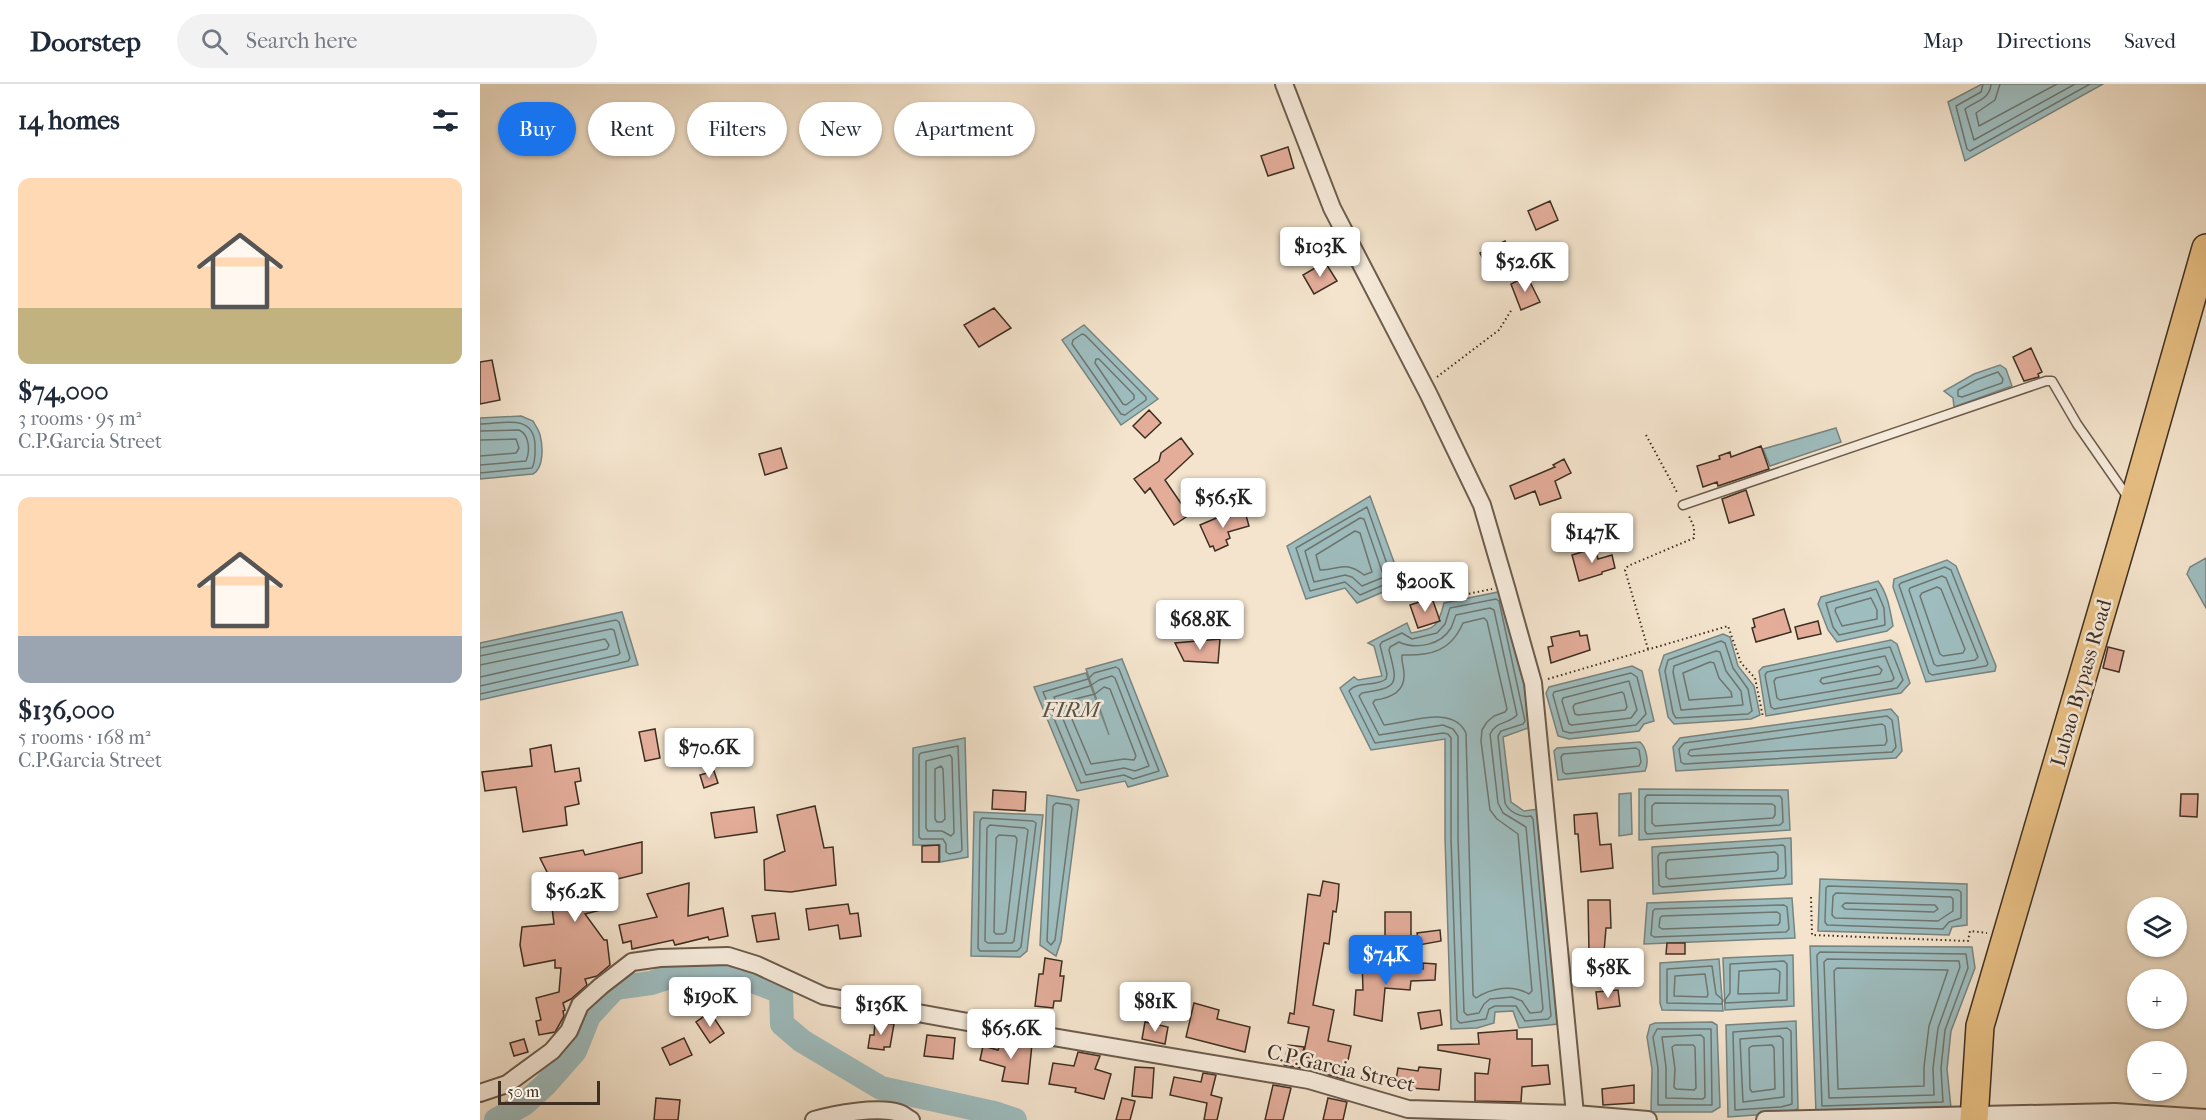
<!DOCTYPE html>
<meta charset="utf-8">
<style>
body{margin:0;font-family:"IM FELL French Canon",serif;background:#f2f2f3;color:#1f2937;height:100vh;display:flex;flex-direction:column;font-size:22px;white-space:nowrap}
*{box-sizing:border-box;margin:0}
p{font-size:20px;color:#747a83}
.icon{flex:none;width:33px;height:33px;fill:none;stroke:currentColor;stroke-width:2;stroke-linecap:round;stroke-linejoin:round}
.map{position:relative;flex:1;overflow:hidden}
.details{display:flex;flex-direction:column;background:#fff;width:480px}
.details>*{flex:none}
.banner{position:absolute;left:18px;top:18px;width:570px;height:54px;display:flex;gap:12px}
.tools{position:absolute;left:1647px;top:813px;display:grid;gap:12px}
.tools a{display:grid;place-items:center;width:60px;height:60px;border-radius:50%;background:#fff;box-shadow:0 2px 4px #0004;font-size:30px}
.scale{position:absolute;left:18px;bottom:15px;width:102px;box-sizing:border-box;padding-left:6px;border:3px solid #3e2f22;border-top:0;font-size:16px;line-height:21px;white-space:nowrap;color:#3e2f22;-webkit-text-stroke:4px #f8edde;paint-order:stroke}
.price{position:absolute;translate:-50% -51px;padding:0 14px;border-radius:6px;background:#fff;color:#222;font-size:20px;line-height:39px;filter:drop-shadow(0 2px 3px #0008)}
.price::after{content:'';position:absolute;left:50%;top:36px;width:18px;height:14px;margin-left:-9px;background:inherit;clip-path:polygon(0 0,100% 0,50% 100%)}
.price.selected{background:#1a73e8;color:#fff}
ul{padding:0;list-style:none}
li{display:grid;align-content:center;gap:12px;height:318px;padding:0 18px}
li+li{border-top:2px solid #e0e1e3}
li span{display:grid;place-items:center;height:186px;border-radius:12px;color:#555}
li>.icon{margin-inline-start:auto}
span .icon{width:108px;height:108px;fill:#fffc;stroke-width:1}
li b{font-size:26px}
h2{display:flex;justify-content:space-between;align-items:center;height:72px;padding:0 18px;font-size:26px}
.chip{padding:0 21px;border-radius:27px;background:#fff;box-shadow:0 2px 4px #0004;font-size:21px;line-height:54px}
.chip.selected{background:#1a73e8;color:#fff}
header{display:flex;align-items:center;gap:36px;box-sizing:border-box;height:84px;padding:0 30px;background:#fff;border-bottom:2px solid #e0e1e3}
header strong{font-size:28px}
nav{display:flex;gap:33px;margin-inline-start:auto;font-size:21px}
.search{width:420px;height:54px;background:#f2f2f3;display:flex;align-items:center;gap:15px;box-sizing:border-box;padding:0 21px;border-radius:33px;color:#747a83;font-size:22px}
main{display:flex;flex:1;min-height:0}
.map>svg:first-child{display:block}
.water{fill:#9ebdbf;stroke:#788480;stroke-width:1.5}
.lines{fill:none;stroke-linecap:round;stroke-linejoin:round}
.shore{stroke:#6e7670;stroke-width:1.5}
.river{stroke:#9ebdbf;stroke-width:24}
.building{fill:#e3ad9a;stroke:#3e2f22;stroke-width:1.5}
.service-casing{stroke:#6c5c4d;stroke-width:11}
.minor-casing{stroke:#6c5c4d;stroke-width:20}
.trunk-casing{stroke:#3e2f22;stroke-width:30}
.path{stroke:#3e2f22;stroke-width:2;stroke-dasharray:1.5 3;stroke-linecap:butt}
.service{stroke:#f8edde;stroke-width:8}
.minor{stroke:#f8edde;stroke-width:16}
.trunk{stroke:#eac286;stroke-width:27}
.labels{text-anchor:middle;stroke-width:5;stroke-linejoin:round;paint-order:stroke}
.street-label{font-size:21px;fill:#3e2f22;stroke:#f8edde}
.water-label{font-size:22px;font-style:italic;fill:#565249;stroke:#f8edde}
</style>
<header>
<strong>Doorstep</strong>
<div class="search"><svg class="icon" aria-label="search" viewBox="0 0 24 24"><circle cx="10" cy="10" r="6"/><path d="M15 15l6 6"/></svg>Search here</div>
<nav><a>Map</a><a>Directions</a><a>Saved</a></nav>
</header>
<main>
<section class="details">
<h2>14 homes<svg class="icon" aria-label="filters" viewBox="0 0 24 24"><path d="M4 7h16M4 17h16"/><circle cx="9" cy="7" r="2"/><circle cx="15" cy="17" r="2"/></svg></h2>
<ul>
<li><span style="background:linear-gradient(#ffd9b3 70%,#c2b280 0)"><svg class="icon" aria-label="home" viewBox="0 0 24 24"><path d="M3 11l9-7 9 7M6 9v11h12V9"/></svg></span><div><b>$74,000</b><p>3 rooms · 95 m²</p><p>C.P.Garcia Street</p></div></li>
<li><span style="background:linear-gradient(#ffd9b3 75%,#9aa5b1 0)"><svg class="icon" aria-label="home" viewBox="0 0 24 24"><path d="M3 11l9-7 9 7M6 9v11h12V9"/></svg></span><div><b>$136,000</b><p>5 rooms · 168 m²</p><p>C.P.Garcia Street</p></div></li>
</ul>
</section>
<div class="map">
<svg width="1726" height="1036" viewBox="0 0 1726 1036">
<rect width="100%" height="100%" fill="#f4e4cd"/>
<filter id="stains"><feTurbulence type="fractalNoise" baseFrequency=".00333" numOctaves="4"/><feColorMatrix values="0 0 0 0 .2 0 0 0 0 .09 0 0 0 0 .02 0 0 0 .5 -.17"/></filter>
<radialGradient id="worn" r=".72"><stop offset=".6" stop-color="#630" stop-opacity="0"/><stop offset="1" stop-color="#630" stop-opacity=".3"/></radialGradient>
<path class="water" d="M1502 0H1623L1485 77 1468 18Z
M604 241 678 315 641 341 582 256Z
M1520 281 1526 285 1532 302 1474 323 1473 314 1464 307 1494 290Z
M41 332 53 337C55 341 59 346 60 351 63 362 64 384 53 390L0 395V334Z
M1356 344 1361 358 1290 382 1283 365Z
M890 412 922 500 877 519 865 504 826 515 807 462Z
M1726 474V524L1707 490 1710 483Z
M1467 476 1476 482 1516 582 1515 587 1446 598 1413 503 1414 495Z
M1398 497C1408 510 1410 526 1413 542L1407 547 1357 558 1348 546 1338 520 1341 513Z
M1023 507 1050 627 1051 643 1023 653 1031 718 1044 727 1058 725 1078 940 1039 944 1033 927 1015 928 1014 939 997 944 971 945 965 754V655L891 666 860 604 874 593 878 596 902 592 894 562 888 559 927 539 931 549C955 544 958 544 964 519Z
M142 528 158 581 0 616V559Z
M1243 550 1250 553 1258 582 1274 602 1280 631 1271 635 1194 640 1188 633 1179 586 1184 571Z
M1411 556 1417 560 1430 599 1421 609 1286 632 1279 587 1283 583Z
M642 575 688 692 648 703 645 697 597 707 554 603 606 589 629 651 606 585Z
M1152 582 1162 587 1174 637 1164 640 1159 647 1089 655 1078 652 1066 609 1069 603Z
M1411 625 1418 633 1422 667 1416 674 1196 687 1193 663 1200 654Z
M485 654 488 773 460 778V761H433V664Z
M1160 658C1167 664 1169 679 1165 687L1078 696 1074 667 1077 664Z
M1159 705 1308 706 1310 746 1159 756Z
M1151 709 1152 750 1139 752V710Z
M567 711 599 716 581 857 576 872 560 861Z
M494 728 563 731 547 867 540 873 491 872Z
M1311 754 1312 800 1173 810 1172 763Z
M1340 795 1487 800V841L1472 843 1469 851 1338 847Z
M1312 814 1315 854 1164 860 1167 819Z
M1330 862 1492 863 1495 884 1471 947 1467 985 1471 1024 1336 1030Z
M1313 871 1314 922 1245 926 1243 874Z
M1239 875 1243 927 1182 926 1180 919V879Z
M1316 937 1318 1025 1303 1029 1248 1033 1246 941Z
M1232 938 1237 941 1240 1023 1232 1028H1171L1172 985 1167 953 1170 941 1175 939Z"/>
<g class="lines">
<path class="shore" d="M1503 0 1501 8 1476 22 1487 65 1490 67 1610 0
M1511 0C1510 16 1495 17 1485 25L1494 56 1595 0
M1520 0 1515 16 1496 29 1499 42 1577 0
M602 250 605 251 666 313V316L645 331 641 330 592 260 593 256Z
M616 275H619L654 311V315L646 321 643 320 615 279Z
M1518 288 1523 295 1522 299 1482 313 1478 312V306L1496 296Z
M0 340C22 340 53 329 55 360 55 368 56 377 52 384L0 389
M0 347 39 346C50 351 50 368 46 377L0 381
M0 356 36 355 39 364 36 369 0 372
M887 423 913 497 880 511 865 498 830 507 816 464Z
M880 434 884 435 904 493 882 502 872 493 865 491 834 498 825 467Z
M875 447 880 449 892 488 884 491C865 476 860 486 840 486L836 471Z
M1465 483 1471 486 1508 580 1506 582 1452 591 1449 589 1419 501 1421 499Z
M1462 492 1466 494 1498 573 1495 576 1457 582 1454 580 1429 506 1430 504Z
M1457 503 1461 505 1485 565 1483 569 1463 572 1460 570 1440 512 1442 509Z
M1396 505 1404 524 1405 541 1359 551 1353 543 1346 519Z
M1391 514 1397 526V535L1362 542 1355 527 1356 524Z
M1016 515 1019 517 1045 637 1043 640 1021 647 1018 652 1025 719C1029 728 1041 734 1051 732L1053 735 1071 932 1068 935 1045 937 1036 922H1015L1009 925 1006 935 980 939 977 936 971 754V654L968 650 963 649 895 659 869 607C877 597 896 603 906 595L907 590 900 561 902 558 922 549 932 555 957 549 965 540 970 524Z
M1010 524 1014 526 1037 631C1029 640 1016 637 1010 650L1018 719 1023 729 1046 743 1063 925 1061 928 1050 929 1042 917 1032 913 1010 915 1004 920 999 929 987 931 984 928 978 754V652L973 645 963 641 899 651 879 612 882 609C919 603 918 601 909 566L910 563 919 558C936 566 961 561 971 544 973 540 974 535 976 531Z
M1004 534 1007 537 1027 625 1025 628 1014 632 1007 638 1002 646 1001 657 1010 726 1017 735 1038 750 1052 907 1049 910C1032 900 1011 904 996 914L993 911 986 649C973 620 929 639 904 641L893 619 895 616C910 614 925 608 924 590 924 583 921 577 922 571 951 572 971 567 983 539Z
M1241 557 1245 559 1253 584 1268 605 1272 627 1268 630 1196 634 1193 629 1185 587 1188 576Z
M1410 563 1423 596 1417 604 1294 625 1291 623 1285 591 1287 588Z
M0 564 136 536 139 538 150 574 148 577 0 610
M1236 567 1240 568 1246 587 1261 607 1263 621 1201 626 1193 588 1194 582Z
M0 572 131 545 134 546 140 569 138 571 0 602
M1405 572 1414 594 1412 597 1300 616 1297 614 1294 597 1296 594Z
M1230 578 1234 579 1239 594 1251 608 1252 613 1209 616 1203 589Z
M0 581 125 555 129 561 127 565 0 593
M1398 582 1402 586 1400 590 1343 600 1340 597 1342 594Z
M636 583 639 585 679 687 653 695 644 691 601 699 563 608 608 595 614 589Z
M1151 589 1157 593 1166 630 1156 641 1090 649 1083 647 1073 611 1074 608Z
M632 592 635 594 669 682 655 687 644 684 606 691 574 613 610 602 619 596Z
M1149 597 1157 626 1151 634 1092 641 1089 640 1082 617 1083 614Z
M624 603 630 605 656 672 654 676 644 675 611 680 586 621 587 617 615 610Z
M1142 608 1144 610 1147 623 1145 626 1098 631 1095 630 1093 623 1095 620Z
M1407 632 1412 636 1416 663 1412 668 1204 680 1201 678 1199 665 1204 659Z
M1402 640 1405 642 1407 657 1405 661 1211 672 1208 670 1210 666Z
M478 662 482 766 480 768 469 770 466 768V760L463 755H441L439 753V671L441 669Z
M1156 664 1159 666 1161 678 1159 682 1086 690 1083 688 1081 673 1083 670Z
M470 671 472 674 474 749 471 752 462 747H448L446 744V677Z
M461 682 463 685 465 735 462 738H457L455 735V685Z
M1167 711 1300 712 1302 715 1303 738 1300 741 1167 750 1165 747V714Z
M576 719 590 721 592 724 575 856 571 861 567 857 573 722Z
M1175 719 1292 720 1295 722V731L1293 734 1175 742 1172 739V722Z
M502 734 553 737 556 739 541 863 537 867H500L498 864 500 737Z
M510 741 545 744 548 746 534 857 532 859H508L505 857 507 744Z
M519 751 535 752 537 755 526 848 523 850H516L514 848 516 754Z
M1303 761 1305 763 1306 791 1304 794 1182 803 1179 801 1178 772 1180 769Z
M1295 768 1298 771V785L1296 787 1189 795 1186 793V779L1188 776Z
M1348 802 1478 806 1481 808V834L1469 838 1463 845 1347 841 1345 838 1346 804Z
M1356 809 1471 813 1473 815V827L1458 837 1355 834 1352 831 1353 812Z
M1365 819 1455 821 1458 825 1454 828 1365 825 1362 822Z
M1304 821 1307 823 1309 845 1306 848 1174 853 1171 851 1173 827 1175 825Z
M1297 828 1300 830V838L1298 841 1182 845 1179 843 1180 834 1182 832Z
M1340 868 1486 870 1488 884 1465 946 1461 984 1463 1018 1342 1022 1337 871Z
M1347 875 1479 877 1480 883 1458 944 1453 984 1454 1011 1349 1014 1344 878Z
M1304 877 1307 880V916L1245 919V916L1250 909V880Z
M1232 882 1236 910 1243 916 1242 920 1187 919V885Z
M1357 884 1468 886 1449 942 1444 983V1002L1358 1005 1354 887Z
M1296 885 1300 888 1299 909 1258 910 1259 887Z
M1225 890 1228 910 1227 913 1194 912 1195 892Z
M1307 944 1311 947 1312 1020 1301 1023 1255 1026 1253 948Z
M1177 945H1231L1232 1021H1178V984L1173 953Z
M1221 951 1224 954 1225 1013 1223 1015 1186 1014V983L1182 953Z
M1300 952 1303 955 1304 1013 1263 1018 1260 955Z
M1213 961 1215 963 1216 1004 1214 1006 1196 1005 1194 1003 1195 985 1192 963 1195 961Z
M1292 961 1294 964 1295 1005 1272 1008 1270 1005 1269 964 1272 962Z"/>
<path class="river" d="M16 1036 44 1020 65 1001 95 967 109 932 135 904 171 899 202 889 233 882 301 908 302 940 322 957 401 1004 514 1029 535 1036"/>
</g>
<path class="building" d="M808 63 814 84 788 92 781 72Z
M1070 117 1078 136 1056 146 1048 127Z
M1025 157 1034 174 1009 187 1000 169Z
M845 178 857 197 834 210 823 191Z
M1047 192 1060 218 1041 226 1031 200Z
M514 224 531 244 499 263 484 241Z
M1551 264 1562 288 1558 290 1559 293 1544 297 1533 273Z
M12 276 20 316 0 320V278Z
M669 326 681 339 665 354 653 342Z
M701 354 713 370 685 396 709 431 694 441 670 404 665 409 654 395 679 377 681 369Z
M1281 362 1289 385 1238 402 1237 398 1223 403 1217 382 1240 375 1239 372 1250 368 1251 373Z
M301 364 307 384 285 391 279 370Z
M1084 375 1091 389 1075 397 1081 414 1060 421 1055 407 1035 415 1030 402 1075 383 1073 381Z
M1266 406 1274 431 1249 439 1242 415Z
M765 428 769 442 748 448 750 454 746 456 748 461 735 467 733 462 730 463 720 441 741 432 742 435Z
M1115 464 1118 475 1132 471 1135 484 1122 488V490L1099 497 1092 471Z
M952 514 960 537 938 544 930 521Z
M1304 525 1311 548 1276 558 1272 544 1275 543 1273 535Z
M1338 537 1341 550 1318 555 1315 543Z
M1099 547 1100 552 1107 551 1110 566 1071 579 1068 563 1073 562 1071 553Z
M740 555 738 579 704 577 695 559Z
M1628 563 1644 567 1639 588 1623 584Z
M175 645 180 674 165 677 159 648Z
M71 661 75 688 99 684 101 697 95 698 99 720 85 723 87 741 43 748 36 703 5 707 2 688 52 682 50 665Z
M234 687 238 699 224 704 220 691Z
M513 706 546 708 545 727 512 725Z
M1701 710H1718L1717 733 1700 732Z
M335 722 344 764 353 763 356 801 311 808 285 806 284 776 305 767 297 731Z
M274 723 277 748 235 754 231 729Z
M1117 729 1120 761 1131 760 1133 784 1101 788 1098 750H1095L1094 731Z
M162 758V789L117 800 121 826 105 830 124 856H127L130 881 117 892 105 895 107 901 91 915 83 919 85 926 83 927 84 932 75 948 59 951 56 937 61 936 56 914 79 908 81 884H75V876L44 882 40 861 42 843 74 840 68 790 60 774 103 766 105 771Z
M459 761V778H442V762Z
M843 797 859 800 858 815 856 828 853 827 849 860 844 859 833 921 854 926 848 957 871 962 864 995 841 989 844 977 823 973 829 943 808 939 810 929 814 930 828 810 840 812Z
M209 799 208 832 243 824 248 852 229 856 228 853 195 861 193 856 152 865 151 857 143 859 139 841 177 833 167 810Z
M1108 816H1130L1131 844H1126L1124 868 1109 869Z
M368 820 370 830 378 829 381 852 360 855 358 841 329 846 326 825Z
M905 828H931V852H905Z
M295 829 299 855 277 858 272 832Z
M960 846 961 857 939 861 937 849Z
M1187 859H1205V870H1186Z
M565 874 582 877 580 892H584L581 917H574L573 924 555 922 559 890H563Z
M882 877 895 878V884L919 883 943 885V879L956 880 955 896 931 897 930 906 905 904 902 937 874 931 876 906H883Z
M1138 906 1140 922 1118 925 1116 908Z
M714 919 739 926 737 935 770 943 765 968 706 953Z
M960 926 962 941 941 945 938 929Z
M230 928 244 949 230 959 216 938Z
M395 938 414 940 410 963H404V966L388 964 390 951H394Z
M665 938 688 943 685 960 662 955Z
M1037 946V955H1052V982L1068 981 1070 1000 1042 1003 1041 1018 995 1017V989L1008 990 1010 975 958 966V961L999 960 998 949Z
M447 951 475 954 473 975 444 972Z
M204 954 212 971 190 981 182 964Z
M44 955 48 968 34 972 30 959Z
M522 955 552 960 548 1000 522 997 525 983 500 976 503 962 518 966Z
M808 961 824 963 820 984 804 981Z
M598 968 620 972 615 985 631 990 624 1015 595 1008 596 1004 569 1000 573 979 594 982Z
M655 983 674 984 672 1014 652 1012Z
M939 983 961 985 959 1006 915 1003 918 984 938 987Z
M723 989 736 991 731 1011 742 1014 737 1036H724L727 1019 690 1011 694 993 721 998Z
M793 1001 811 1004 803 1036H785Z
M1154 1001V1019L1123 1021 1122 1005Z
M176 1014 200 1016 198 1036H174Z
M642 1014 655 1017 650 1036H636Z
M848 1014 867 1018 863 1036H843Z"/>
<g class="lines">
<defs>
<path id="service" d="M1203 421 1566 297H1572L1597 340 1649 415"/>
<path id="minor" d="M804 0 852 124 948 309 1002 421 1026 503 1053 599 1095 1030
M0 1009 27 1000 72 967 89 947 100 921 121 902 152 878 180 874 248 872 277 881 344 912 543 948 829 996 928 1025 1095 1030 1168 1036
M334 1036C355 1030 398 1022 419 1029 423 1030 427 1034 431 1036
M1285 1036 1635 1028 1726 1034"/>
<path id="trunk" d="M1494 1036 1500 942 1650 431 1726 164"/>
</defs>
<use href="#service" class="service-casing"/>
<use href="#minor" class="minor-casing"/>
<use href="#trunk" class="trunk-casing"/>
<path class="path" d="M957 293 1019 246 1032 225
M1166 351 1198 410
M958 516 1012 505
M1168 565 1145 486 1148 482 1214 454V443L1209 432
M1068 595 1248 542 1261 579 1275 594 1283 633
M1331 813 1332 851 1488 857 1490 847 1507 849"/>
<use href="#service" class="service"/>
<use href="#minor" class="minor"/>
<use href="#trunk" class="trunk"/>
</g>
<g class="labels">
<g class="street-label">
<text transform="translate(1601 599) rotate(-74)" y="7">Lubao Bypass Road</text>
<text transform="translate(861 984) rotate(13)" y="7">C.P.Garcia Street</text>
</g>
<g class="water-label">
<text x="591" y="633">FIRM</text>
</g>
</g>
<rect width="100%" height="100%" filter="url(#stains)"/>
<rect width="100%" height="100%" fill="url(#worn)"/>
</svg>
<div class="tools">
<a><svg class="icon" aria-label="layers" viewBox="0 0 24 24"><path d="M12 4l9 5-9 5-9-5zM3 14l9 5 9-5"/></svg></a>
<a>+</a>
<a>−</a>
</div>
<div class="scale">50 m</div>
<b class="price" style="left:840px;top:194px">$103K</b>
<b class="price" style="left:1045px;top:209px">$52.6K</b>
<b class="price" style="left:743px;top:445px">$56.5K</b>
<b class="price" style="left:1112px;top:480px">$147K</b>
<b class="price" style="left:945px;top:529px">$200K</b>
<b class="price" style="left:720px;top:567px">$68.8K</b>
<b class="price" style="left:229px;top:695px">$70.6K</b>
<b class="price" style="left:95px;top:839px">$56.2K</b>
<b class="price selected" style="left:906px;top:902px">$74K</b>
<b class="price" style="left:1128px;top:915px">$58K</b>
<b class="price" style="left:230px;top:944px">$190K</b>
<b class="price" style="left:675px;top:949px">$81K</b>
<b class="price" style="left:401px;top:952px">$136K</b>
<b class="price" style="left:531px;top:976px">$65.6K</b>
<div class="banner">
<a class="chip selected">Buy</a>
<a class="chip">Rent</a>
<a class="chip">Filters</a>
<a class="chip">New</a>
<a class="chip">Apartment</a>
</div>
</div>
</main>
